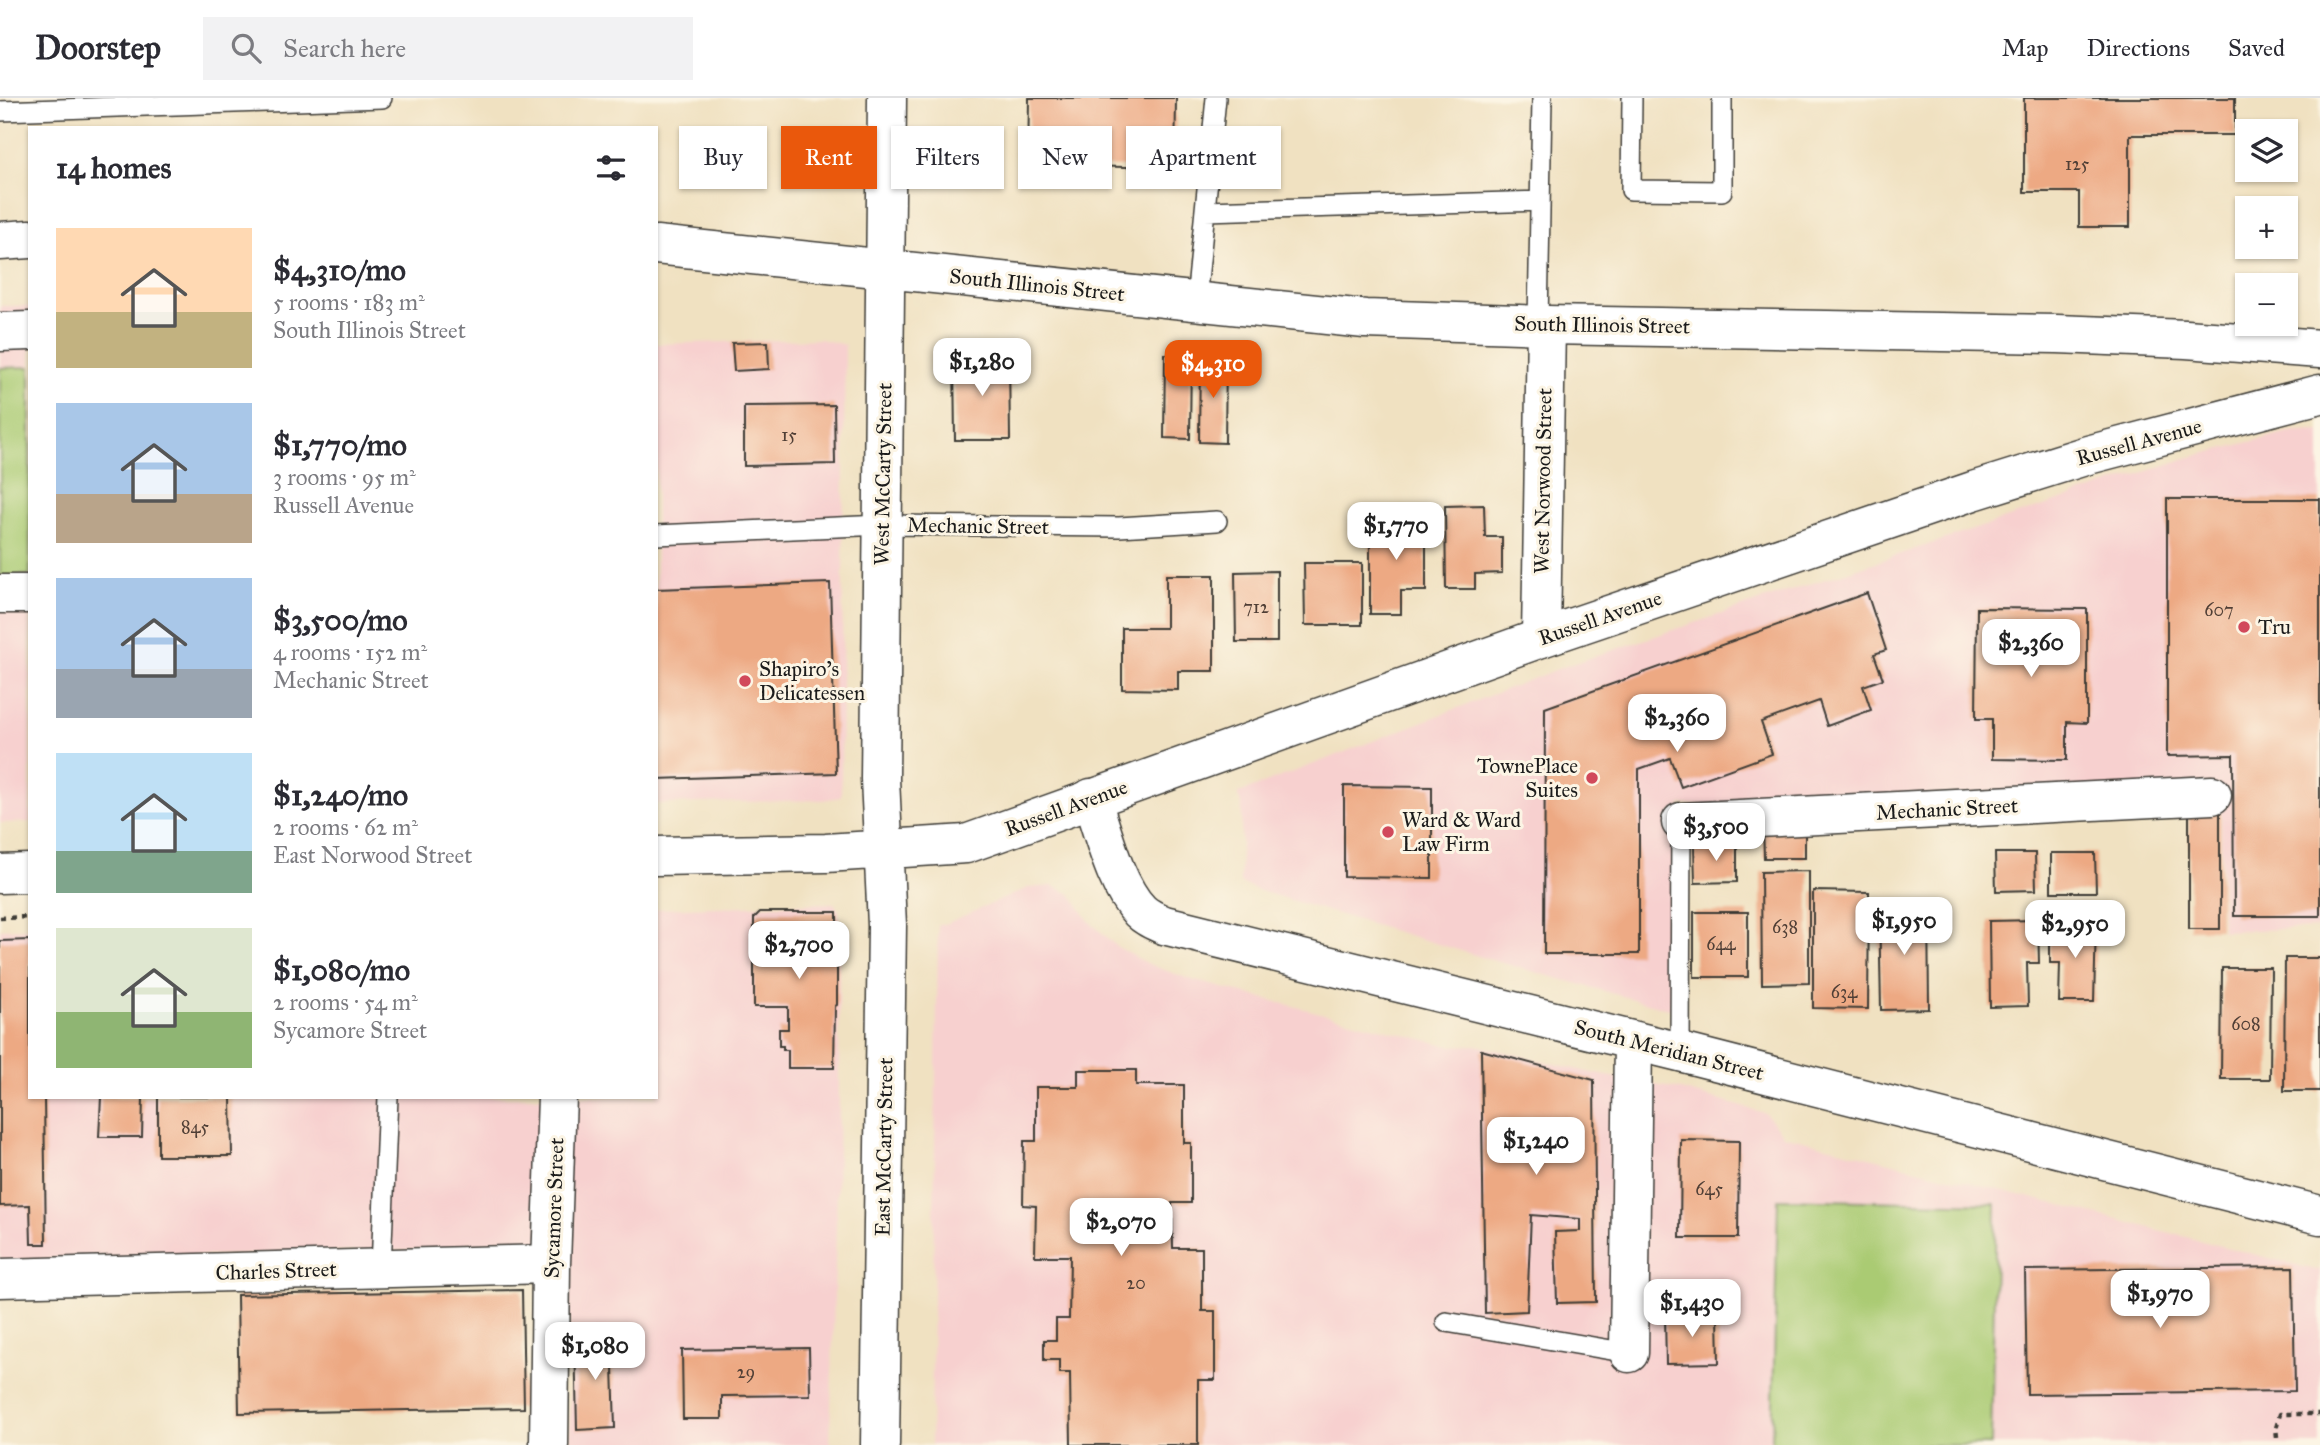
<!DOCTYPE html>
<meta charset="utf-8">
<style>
body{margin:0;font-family:"IM FELL Great Primer",serif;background:#f2f2f3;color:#2b2b33;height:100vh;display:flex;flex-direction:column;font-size:26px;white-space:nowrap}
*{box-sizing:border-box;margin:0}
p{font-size:23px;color:#7c7c81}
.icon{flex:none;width:38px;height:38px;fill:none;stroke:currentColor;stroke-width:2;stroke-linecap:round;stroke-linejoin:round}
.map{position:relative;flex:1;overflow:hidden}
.sheet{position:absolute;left:28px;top:28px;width:630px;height:973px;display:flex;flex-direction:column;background:#fff;border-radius:0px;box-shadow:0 2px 5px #0004}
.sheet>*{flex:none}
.top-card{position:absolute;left:679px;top:28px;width:665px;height:63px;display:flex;gap:14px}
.buttons{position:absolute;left:2235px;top:21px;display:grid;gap:14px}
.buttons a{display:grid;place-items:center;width:63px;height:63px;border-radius:0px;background:#fff;box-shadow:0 2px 5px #0004;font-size:35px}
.price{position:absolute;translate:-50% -60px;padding:0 16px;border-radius:14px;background:#fff;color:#222;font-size:23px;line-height:46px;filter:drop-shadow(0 2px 4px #0008)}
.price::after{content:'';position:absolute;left:50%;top:42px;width:21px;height:16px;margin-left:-10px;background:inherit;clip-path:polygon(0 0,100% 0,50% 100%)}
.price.active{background:#ea580c;color:#fff}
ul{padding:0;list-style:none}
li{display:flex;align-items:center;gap:21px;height:175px;padding:0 28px}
li span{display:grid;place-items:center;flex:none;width:196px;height:140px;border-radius:0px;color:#555}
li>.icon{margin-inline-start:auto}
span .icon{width:84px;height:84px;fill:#fffc;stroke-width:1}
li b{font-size:30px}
h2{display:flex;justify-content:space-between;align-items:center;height:84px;padding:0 28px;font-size:30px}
.tag{padding:0 24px;border-radius:0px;background:#fff;box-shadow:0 2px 5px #0004;font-size:24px;line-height:63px}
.tag.active{background:#ea580c;color:#fff}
header{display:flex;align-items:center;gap:42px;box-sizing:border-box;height:98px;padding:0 35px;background:#fff;border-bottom:2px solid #e1e1e2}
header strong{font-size:33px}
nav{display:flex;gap:38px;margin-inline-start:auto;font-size:24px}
.search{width:490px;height:63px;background:#f2f2f3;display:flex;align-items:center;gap:18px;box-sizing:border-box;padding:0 24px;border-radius:0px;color:#7c7c81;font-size:26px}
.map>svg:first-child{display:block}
.built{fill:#f7d0cf}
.green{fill:#aacb73;stroke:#637448;stroke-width:2}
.building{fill:#eda983}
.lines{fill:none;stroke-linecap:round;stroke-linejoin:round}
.lane-casing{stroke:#3c3a35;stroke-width:22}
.street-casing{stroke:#3c3a35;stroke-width:41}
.secondary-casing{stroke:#3c3a35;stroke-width:41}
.highway-casing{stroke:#3c3a35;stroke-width:41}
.path{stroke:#3c3a35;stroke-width:4.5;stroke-dasharray:5 5;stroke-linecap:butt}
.lane{stroke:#fff;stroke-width:19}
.street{stroke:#fff;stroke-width:38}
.secondary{stroke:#fff;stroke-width:38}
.highway{stroke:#fff;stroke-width:38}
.poi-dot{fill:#d1495b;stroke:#fcf5e5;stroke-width:2.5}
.labels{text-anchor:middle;stroke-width:6;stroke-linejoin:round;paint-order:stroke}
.number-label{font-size:18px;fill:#503f36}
.street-label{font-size:21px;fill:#1c1c1c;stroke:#fcf5e5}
.poi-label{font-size:21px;fill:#1c1c1c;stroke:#fcf5e5;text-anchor:start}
</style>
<header>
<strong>Doorstep</strong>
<div class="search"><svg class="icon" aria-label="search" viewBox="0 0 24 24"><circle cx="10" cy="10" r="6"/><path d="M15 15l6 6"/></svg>Search here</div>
<nav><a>Map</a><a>Directions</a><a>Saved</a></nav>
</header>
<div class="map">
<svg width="2320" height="1347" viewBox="0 0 2320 1347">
<rect width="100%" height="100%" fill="#fcf5e5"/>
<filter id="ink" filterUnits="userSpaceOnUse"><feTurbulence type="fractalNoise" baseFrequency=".0143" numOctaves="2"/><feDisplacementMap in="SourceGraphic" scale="14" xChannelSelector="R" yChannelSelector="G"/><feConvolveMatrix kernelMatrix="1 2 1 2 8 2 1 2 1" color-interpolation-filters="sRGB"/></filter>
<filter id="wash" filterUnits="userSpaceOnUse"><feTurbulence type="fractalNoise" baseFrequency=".00686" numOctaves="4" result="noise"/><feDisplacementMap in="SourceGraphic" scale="28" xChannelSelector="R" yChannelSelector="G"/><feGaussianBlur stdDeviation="1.57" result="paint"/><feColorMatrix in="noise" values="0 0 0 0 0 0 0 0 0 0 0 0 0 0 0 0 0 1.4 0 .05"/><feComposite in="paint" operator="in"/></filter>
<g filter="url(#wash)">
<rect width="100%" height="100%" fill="#f0e1c1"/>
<path class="built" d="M0 208H30V724L0 725Z
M820 241 845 247 841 699 822 702 656 706V246Z
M2320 333V830L2222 833 2221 713 1681 707 1680 914 1488 861 1260 793 1240 785 1242 707 1237 696 1563 569 2187 360 2289 334Z
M1053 788 1071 796 1089 823 1116 848 1148 866 1192 882 1449 948 1476 947 1596 976 1677 991 1765 1015 1783 1037 2320 1173V1347H931L938 826H945L1028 790Z
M834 805 839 813V1020L830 1347H570L569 1148 0 1163V831L30 830V999H656V811Z"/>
<path class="green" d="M30 269V477L0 478V270Z
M1778 1101 1996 1106 1991 1347H1772Z"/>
<g id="blocks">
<path class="building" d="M1029 0H1176L1175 70 1028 67Z
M2024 0H2235V37H2130V129H2079V94H2024Z
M768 244 769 271 734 273 732 245Z
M1165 256 1191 257 1190 341 1164 340Z
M1009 258 1010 342H955L954 259Z
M1200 260H1226L1225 345 1199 344Z
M834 307 835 366 744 368V308Z
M2167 401H2320V818H2234L2233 657 2167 658Z
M1484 407 1485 439H1502V475L1475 476V491H1446L1445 408Z
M1370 421H1426V493H1401V516H1370Z
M1304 465H1362V527H1305Z
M1277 473V544H1236L1235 474Z
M1166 477H1214V573H1178V592L1122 591V530H1166Z
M830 485 836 675 656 681V491Z
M1867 495 1886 552 1874 556 1883 581 1863 588 1871 612 1827 628 1819 603 1761 624 1772 656 1681 689 1670 660 1639 671V856H1544L1545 610Z
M1977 510 2087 511V625L2067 624V662L1992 661V621H1976Z
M1344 688 1432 689V780L1344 779Z
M2189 714H2220V831H2189Z
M1805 725V760H1764L1763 726Z
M1737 746V784L1695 785 1694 747Z
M1995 755H2035L2036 792 1996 793Z
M2051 755H2095L2096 794H2051Z
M1809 773V885L1762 886 1761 774Z
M1813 793 1869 794 1868 911 1813 910Z
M1879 806H1928L1929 911 1881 912Z
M760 814H837V907L835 908 834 970H788V952H783V948H779V931H788V909H754V820Z
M1694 814H1748V879H1694Z
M2038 822 2039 865H2027L2028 908 1990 909 1989 823Z
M2050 824 2096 825 2094 904H2059L2060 865H2050Z
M30 842V999H44L46 1146H31L30 1107 0 1108V843Z
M2285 860H2320V993H2284Z
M2222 870H2271L2270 981H2221Z
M1481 952 1594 982 1596 1204 1557 1205 1555 1134 1580 1133V1121L1531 1117 1527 1213 1485 1215Z
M1078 972H1136V987H1184V1045H1191V1105H1172L1173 1150H1202V1213H1215V1282H1198V1347H1071L1070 1275H1059V1262H1044V1242H1056V1221H1069L1070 1158H1035L1036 1108 1023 1107 1024 1043H1036V989H1078Z
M101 999H143L142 1039H99Z
M158 999H231L232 1058H158Z
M1681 1042 1739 1043 1738 1140H1680Z
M2293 1169 2295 1293 2027 1296 2025 1172Z
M522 1192 524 1310 239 1315 237 1197Z
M1718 1216 1719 1265 1666 1266 1665 1217Z
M612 1237 615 1330 577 1332 575 1238Z
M809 1250 810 1297 722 1298V1321H683L682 1252Z"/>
</g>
</g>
<g filter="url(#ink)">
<use href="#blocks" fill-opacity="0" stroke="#3c3a35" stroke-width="2"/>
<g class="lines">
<defs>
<path id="lane" d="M1632 0 1631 92 1722 93V0
M0 13 382 0
M1205 113 1540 103
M1196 203 1216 0
M1538 226 1542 0
M656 437 882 427 1119 429 1217 423
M1680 954 1681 724
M381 1170 388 999
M1446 1224 1629 1255"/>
<path id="street" d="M0 234 30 233
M0 496H30
M1541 540 1546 227
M1091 700C1103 734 1115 787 1140 813 1147 820 1155 823 1164 827L1680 954 2320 1117
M1681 724 2212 697
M0 1180 551 1166
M1629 1255 1633 943
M549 1347 551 1166 557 999"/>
<path id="secondary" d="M886 171 1365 221 1546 227 2057 236 2186 241 2320 251
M656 758 826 755 966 746 1541 540 1973 393 2088 357 2320 296
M0 776 30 775
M880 1347 887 827 880 681 887 0"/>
<path id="highway" d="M0 143 30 141
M656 147 886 171"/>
</defs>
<use href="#lane" class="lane-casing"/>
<use href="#street" class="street-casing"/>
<use href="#secondary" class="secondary-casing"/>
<use href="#highway" class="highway-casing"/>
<path class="path" d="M0 820 30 819
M2277 1339 2276 1330 2280 1316H2320"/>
<use href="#lane" class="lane"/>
<use href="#street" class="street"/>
<use href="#secondary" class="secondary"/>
<use href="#highway" class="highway"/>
</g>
</g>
<g class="poi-dot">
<circle cx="2244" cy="529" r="7"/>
<circle cx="745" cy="583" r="7"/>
<circle cx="1592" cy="680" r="7"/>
<circle cx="1388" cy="734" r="7"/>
</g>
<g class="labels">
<g class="number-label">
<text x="2077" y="72">125</text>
<text x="789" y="343">15</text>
<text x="1256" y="515">712</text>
<text x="2219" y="518">607</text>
<text x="1785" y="835">638</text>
<text x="1721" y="852">644</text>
<text x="1844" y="900">634</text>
<text x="2246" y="932">608</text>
<text x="195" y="1035">845</text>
<text x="1709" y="1097">645</text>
<text x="1136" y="1191">20</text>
<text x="746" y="1280">29</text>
</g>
<g class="street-label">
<text transform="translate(1037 187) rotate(6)" y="7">South Illinois Street</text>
<text transform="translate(1602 227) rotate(1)" y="7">South Illinois Street</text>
<text transform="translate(2139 344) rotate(-15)" y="7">Russell Avenue</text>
<text transform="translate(883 376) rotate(-89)" y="7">West McCarty Street</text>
<text transform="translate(1543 383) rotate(-89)" y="7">West Norwood Street</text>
<text transform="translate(978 428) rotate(1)" y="7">Mechanic Street</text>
<text transform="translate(1600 520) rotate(-19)" y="7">Russell Avenue</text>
<text transform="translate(1066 710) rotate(-20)" y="7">Russell Avenue</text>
<text transform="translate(1947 711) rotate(-3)" y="7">Mechanic Street</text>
<text transform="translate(1669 952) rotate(14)" y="7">South Meridian Street</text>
<text transform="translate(884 1049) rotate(-89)" y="7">East McCarty Street</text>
<text transform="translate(554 1110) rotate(-88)" y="7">Sycamore Street</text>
<text transform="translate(276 1173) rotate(-2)" y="7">Charles Street</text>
</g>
<g class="poi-label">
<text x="2258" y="536">Tru</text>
<text x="759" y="578">Shapiro's<tspan x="759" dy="24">Delicatessen</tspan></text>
<text x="1578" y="675" text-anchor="end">TownePlace<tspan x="1578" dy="24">Suites</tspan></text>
<text x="1402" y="729">Ward &amp; Ward<tspan x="1402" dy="24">Law Firm</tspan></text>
</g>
</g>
</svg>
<div class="buttons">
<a><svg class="icon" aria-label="layers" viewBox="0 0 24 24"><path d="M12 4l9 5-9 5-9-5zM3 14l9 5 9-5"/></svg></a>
<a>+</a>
<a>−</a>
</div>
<b class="price" style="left:982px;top:300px">$1,280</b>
<b class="price active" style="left:1213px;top:302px">$4,310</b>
<b class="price" style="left:1396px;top:464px">$1,770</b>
<b class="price" style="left:2031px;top:581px">$2,360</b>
<b class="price" style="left:1677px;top:656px">$2,360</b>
<b class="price" style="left:1716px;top:765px">$3,500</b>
<b class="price" style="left:1904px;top:859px">$1,950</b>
<b class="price" style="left:2075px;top:862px">$2,950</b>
<b class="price" style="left:799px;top:883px">$2,700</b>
<b class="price" style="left:1536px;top:1079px">$1,240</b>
<b class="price" style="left:1121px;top:1160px">$2,070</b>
<b class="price" style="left:2160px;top:1232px">$1,970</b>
<b class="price" style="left:1692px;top:1241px">$1,430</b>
<b class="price" style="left:595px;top:1284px">$1,080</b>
<div class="top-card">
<a class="tag">Buy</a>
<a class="tag active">Rent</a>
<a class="tag">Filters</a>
<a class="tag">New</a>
<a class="tag">Apartment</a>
</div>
<section class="sheet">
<h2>14 homes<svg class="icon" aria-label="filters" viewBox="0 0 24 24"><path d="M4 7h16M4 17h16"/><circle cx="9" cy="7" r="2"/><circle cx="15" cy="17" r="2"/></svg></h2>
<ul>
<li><span style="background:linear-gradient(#ffd9b3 60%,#c2b280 0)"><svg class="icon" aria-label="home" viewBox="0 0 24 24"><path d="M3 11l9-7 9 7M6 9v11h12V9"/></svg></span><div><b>$4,310/mo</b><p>5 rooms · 183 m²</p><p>South Illinois Street</p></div></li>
<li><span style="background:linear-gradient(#a9c7e8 65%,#b9a48a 0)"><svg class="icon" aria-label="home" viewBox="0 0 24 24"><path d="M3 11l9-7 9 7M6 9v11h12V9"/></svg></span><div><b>$1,770/mo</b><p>3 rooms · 95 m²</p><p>Russell Avenue</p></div></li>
<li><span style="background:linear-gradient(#a9c7e8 65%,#9aa5b1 0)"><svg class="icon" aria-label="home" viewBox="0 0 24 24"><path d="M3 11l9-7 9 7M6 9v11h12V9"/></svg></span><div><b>$3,500/mo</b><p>4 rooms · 152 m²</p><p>Mechanic Street</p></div></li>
<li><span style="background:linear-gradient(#bfe0f5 70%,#7fa58c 0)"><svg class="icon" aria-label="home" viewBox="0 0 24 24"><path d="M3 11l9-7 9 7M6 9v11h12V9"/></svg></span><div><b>$1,240/mo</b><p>2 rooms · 62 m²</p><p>East Norwood Street</p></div></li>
<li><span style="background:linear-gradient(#dfe7d0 60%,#8fb573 0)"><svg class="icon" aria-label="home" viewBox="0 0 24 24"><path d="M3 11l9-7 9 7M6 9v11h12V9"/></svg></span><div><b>$1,080/mo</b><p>2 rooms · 54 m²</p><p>Sycamore Street</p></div></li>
</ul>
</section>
</div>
